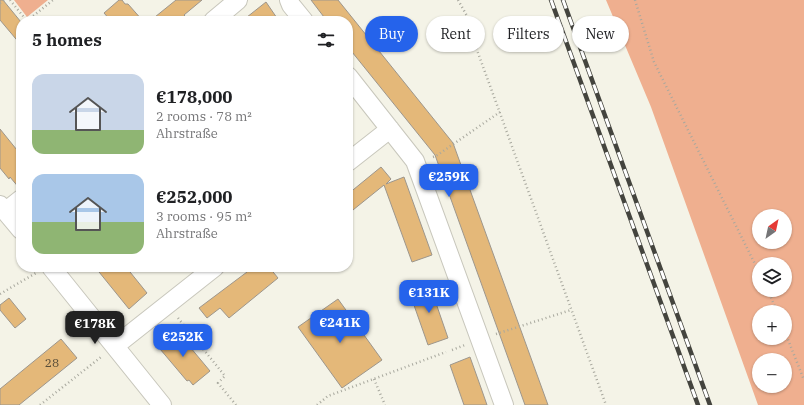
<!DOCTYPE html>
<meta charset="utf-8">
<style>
body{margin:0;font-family:"IBM Plex Serif",serif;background:#f6f6f6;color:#202124;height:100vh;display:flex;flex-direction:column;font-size:15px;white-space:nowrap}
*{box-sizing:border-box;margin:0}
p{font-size:13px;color:#757577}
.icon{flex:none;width:22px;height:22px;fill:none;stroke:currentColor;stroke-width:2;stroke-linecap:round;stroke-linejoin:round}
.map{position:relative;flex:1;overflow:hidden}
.drawer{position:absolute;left:16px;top:16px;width:337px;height:256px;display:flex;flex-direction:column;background:#fff;border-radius:16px;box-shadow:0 1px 3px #0004}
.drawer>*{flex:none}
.hud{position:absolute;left:365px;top:16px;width:379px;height:36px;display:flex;gap:8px}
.needle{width:26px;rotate:33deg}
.fabs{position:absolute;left:752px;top:209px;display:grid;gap:8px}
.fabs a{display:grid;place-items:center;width:40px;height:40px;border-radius:50%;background:#fff;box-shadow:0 1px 3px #0004;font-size:20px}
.price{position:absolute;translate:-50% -34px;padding:0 9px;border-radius:8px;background:#2563eb;color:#fff;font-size:13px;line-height:26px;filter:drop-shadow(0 1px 2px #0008)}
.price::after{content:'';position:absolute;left:50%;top:24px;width:12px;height:9px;margin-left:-6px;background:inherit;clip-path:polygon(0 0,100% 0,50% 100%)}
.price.on{background:#222;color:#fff}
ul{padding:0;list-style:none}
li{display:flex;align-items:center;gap:12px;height:100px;padding:0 16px}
li span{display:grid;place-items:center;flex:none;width:112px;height:80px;border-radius:12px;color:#555}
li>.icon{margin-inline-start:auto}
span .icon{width:48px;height:48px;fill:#fffc;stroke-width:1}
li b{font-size:17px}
h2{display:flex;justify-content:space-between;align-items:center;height:48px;padding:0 16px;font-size:17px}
.pill{padding:0 14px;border-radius:18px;background:#fff;box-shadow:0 1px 3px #0004;font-size:14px;line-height:36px}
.pill.on{background:#2563eb;color:#fff}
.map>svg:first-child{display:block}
.green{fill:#efaf8f;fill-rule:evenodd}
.building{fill:#e4b879;stroke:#9d968c}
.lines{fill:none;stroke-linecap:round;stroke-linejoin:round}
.minor-casing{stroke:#c8c7bc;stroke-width:20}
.path{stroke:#a8a89e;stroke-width:2.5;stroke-dasharray:1 3;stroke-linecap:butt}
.minor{stroke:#fff;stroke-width:18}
.rail-casing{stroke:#44443e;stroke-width:4.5}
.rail{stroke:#fff;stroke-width:3;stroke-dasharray:9;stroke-linecap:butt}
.labels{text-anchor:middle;stroke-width:3;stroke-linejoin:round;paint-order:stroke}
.number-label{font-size:12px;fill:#574c38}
</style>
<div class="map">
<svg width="804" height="405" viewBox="0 0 804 405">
<rect width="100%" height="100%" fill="#f4f3e7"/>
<path class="green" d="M14 0H48L27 17Z
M606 0H804V405H758L651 107ZM759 216H785V242H759ZM759 264H785V290H759ZM759 312H785V338H759ZM759 360H785V386H759Z"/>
<path class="building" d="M0 0H3L21 22V45L0 20Z
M119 0H122L125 4H128L143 21H111L104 13Z
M176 0H202L184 15 190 21H150Z
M311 0H338L453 143 548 405H525L435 155 348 47V21H327Z
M266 2 279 21H242Z
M0 129 21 155V189H20L10 177 9 179 0 168Z
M381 167 391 179 386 184 404 177 432 255 412 262 384 185 348 214V194Z
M95 267H126L147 293 129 309Z
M244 267H269L278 278 229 318 220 308 207 318 199 308 247 272Z
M429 283 448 338 428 345 409 291Z
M9 298 26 319 15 328 0 310V305Z
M338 299 382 360 342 388 298 327Z
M175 329 210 371 193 385 189 380 187 381 160 349 162 347 158 343Z
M61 339 77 358 19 405H0V389Z
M470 357 480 385 487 405H464L450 365Z"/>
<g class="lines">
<defs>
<path id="minor" d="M289 0 291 5 304 21
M213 21 238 0
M348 76 415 161 504 405
M348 162 390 129
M0 205 21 230
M6 211 21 199
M51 267 162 405
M115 346 215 267"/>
</defs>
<use href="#minor" class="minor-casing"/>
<path class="path" d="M10 0 27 21
M458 0 467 16 477 50 606 405
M635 0 654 62 759 272
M0 3 4 0
M27 21 53 0
M433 157 436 156 500 112
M768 290 777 312
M0 294 36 273
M178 318 225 376 218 383 236 405
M785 332 804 380
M496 334 571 310
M452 350 465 345
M374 379 385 405
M40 405 101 357
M317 405 328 396 446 352"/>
<use href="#minor" class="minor"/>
<defs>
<path id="rail" d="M551 0 698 405
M563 0 710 405"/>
</defs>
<use href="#rail" class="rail-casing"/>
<use href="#rail" class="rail"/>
</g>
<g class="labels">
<g class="number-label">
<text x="52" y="367">28</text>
</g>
</g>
</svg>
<div class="fabs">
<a><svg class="needle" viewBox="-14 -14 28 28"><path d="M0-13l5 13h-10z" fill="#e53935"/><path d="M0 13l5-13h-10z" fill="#757577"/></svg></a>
<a><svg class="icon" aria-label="layers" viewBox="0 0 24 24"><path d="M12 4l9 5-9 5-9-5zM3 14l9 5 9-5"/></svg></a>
<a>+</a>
<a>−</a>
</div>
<b class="price" style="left:449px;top:198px">€259K</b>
<b class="price" style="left:429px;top:314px">€131K</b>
<b class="price" style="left:340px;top:344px">€241K</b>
<b class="price on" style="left:95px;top:345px">€178K</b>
<b class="price" style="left:183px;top:358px">€252K</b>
<div class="hud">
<a class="pill on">Buy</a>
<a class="pill">Rent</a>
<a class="pill">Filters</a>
<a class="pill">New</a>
</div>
<section class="drawer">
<h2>5 homes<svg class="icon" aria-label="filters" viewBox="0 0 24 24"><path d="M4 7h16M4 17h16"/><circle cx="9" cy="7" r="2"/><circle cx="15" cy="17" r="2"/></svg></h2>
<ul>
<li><span style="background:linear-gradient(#c9d6e8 70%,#8fb573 0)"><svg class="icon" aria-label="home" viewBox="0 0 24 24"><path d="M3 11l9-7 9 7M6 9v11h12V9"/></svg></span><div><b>€178,000</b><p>2 rooms · 78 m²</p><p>Ahrstraße</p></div></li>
<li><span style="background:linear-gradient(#a9c7e8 60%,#8fb573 0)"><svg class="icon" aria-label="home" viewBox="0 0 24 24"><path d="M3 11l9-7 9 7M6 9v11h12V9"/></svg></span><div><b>€252,000</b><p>3 rooms · 95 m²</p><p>Ahrstraße</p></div></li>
</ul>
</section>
</div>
